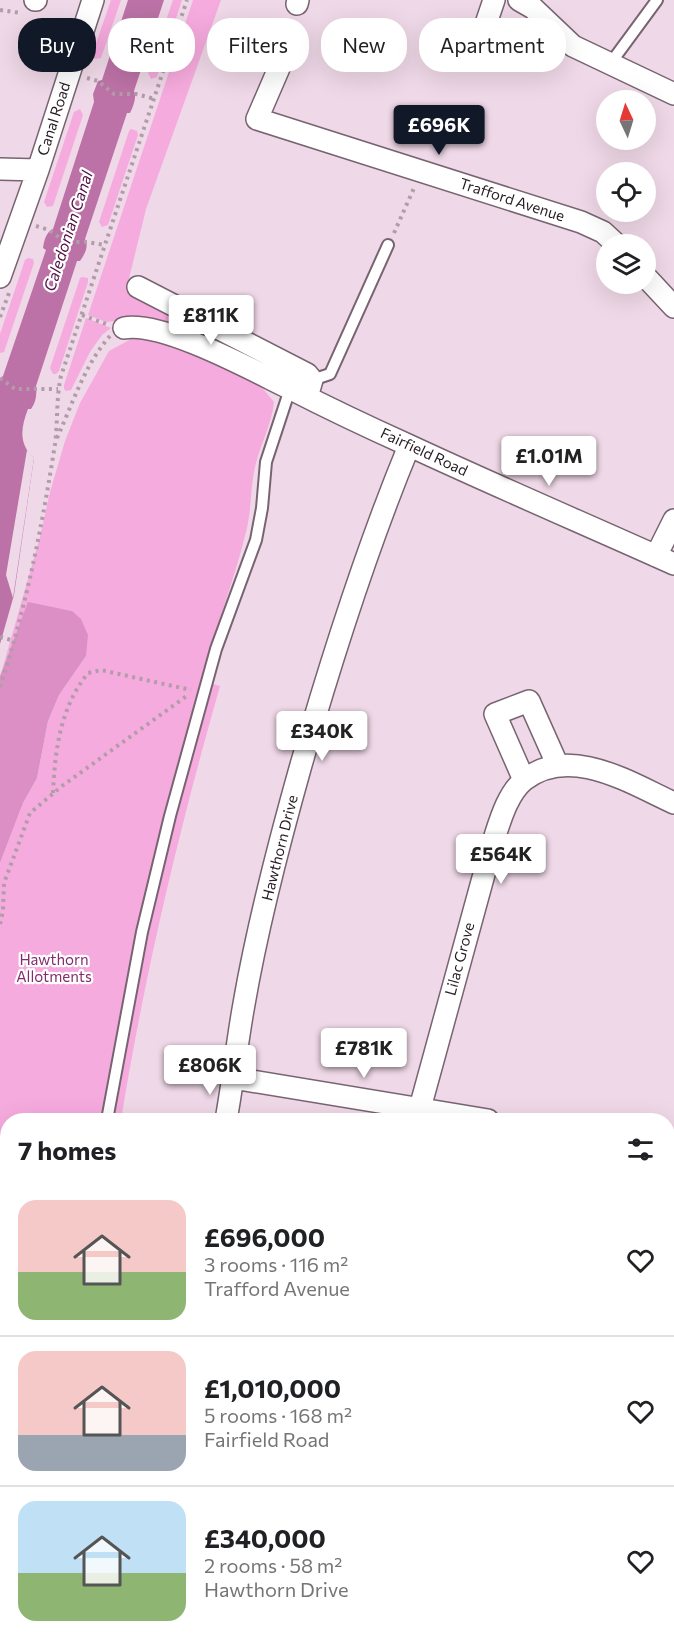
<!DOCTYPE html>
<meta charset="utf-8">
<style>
body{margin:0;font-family:Commissioner,sans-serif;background:#f6f6f6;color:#202124;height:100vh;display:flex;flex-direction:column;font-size:22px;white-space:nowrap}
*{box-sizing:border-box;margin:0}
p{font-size:20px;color:#757577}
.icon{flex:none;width:33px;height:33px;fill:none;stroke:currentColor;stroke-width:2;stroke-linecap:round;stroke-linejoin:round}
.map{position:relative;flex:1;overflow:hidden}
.sheet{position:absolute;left:0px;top:1113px;width:675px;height:536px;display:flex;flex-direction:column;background:#fff;border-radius:24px 24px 0 0;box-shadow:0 6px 24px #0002}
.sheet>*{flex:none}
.banner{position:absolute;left:18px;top:18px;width:639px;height:54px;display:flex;gap:12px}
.needle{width:39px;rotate:356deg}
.buttons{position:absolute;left:596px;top:90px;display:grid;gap:12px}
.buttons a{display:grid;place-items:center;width:60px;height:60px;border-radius:50%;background:#fff;box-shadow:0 6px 24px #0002;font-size:30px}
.price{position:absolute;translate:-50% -51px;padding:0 14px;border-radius:6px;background:#fff;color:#222;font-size:20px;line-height:39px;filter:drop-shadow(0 2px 3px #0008)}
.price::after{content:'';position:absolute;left:50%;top:36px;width:18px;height:14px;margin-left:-9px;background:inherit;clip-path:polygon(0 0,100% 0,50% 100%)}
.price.active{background:#111827;color:#fff}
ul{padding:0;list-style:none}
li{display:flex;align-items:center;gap:18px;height:150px;padding:0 18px}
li+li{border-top:2px solid #e0e0e0}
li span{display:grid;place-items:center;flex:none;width:168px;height:120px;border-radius:18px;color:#555}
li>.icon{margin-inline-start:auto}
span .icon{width:72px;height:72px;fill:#fffc;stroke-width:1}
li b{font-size:26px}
h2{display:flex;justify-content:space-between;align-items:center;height:72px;padding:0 18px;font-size:26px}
.pill{padding:0 21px;border-radius:24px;background:#fff;box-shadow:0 6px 24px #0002;font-size:21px;line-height:54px}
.pill.active{background:#111827;color:#fff}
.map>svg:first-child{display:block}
.green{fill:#f6abde}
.forest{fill:#db8fc4}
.water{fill:#bc72a6}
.pier{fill:#efd8e7}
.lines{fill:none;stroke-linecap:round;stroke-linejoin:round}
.lane-casing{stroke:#786471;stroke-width:14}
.street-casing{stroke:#786471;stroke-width:24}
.path{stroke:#b09da9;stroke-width:4;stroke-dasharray:3 4.5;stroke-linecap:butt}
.lane{stroke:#fff;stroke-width:10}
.street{stroke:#fff;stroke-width:21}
.labels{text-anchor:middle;stroke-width:4.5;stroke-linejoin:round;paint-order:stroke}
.street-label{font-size:15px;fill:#261d23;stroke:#fff}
.park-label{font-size:15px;fill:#842c6e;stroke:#fff}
.water-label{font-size:16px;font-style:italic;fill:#510e42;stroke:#fff}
</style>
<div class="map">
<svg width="674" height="1648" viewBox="0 0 674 1648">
<rect width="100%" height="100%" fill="#efd8e7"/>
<path class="green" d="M111 0H121L101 58 95 59 92 55Z
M173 0H182L157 77 151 79 148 73Z
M193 0H221L146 209 126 291 247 349 295 378 163 322 141 316H131L117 321 106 322 88 315Z
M80 109 83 115 53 206 47 207 44 202 74 112Z
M131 129 137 131 138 135 108 225 102 227 99 222 129 131Z
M28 258 33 259 34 263 4 352 0 353V334L25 260Z
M82 277 88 278V282L59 371 56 374H53L50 368 80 278Z
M86 318 111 328 102 335 90 352 71 390 66 391 64 389V385Z
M143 337 166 342 259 384 274 402C272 423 261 443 256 463 250 486 252 509 246 532 234 582 214 631 201 681L220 686C179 830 145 972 121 1120H8V1641H80L81 1648H0V863L23 803 37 778 48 721 59 695 86 656 72 611 28 603 2 670 40 537 50 492 65 441 80 403 109 351 133 338Z"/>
<path class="forest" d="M28 602 72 611 81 619 88 635 86 656 59 695 48 721 37 778 23 803 0 863V676Z"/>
<path class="water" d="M128 0H164L134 91C137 97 133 107 130 113H127L85 239C89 246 85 254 80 261H77L36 386C37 395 36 402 31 409H28C21 427 18 444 34 458L14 595 0 644V379L3 376 46 250 43 248C44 241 46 232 53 229L94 102 93 94 98 81 102 80Z"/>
<path class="pier" d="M27 450 34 458 13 598 6 575Z"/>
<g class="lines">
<defs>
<path id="lane" d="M610 64 657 0
M312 380 330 374 388 245
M107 1120 142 932 170 816 216 649 256 540 262 508 266 462 290 389
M65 1641V1648"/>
<path id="street" d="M35 0H36
M519 0 533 8 573 46 674 94
M297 4 298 0
M475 56 494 0
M282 61 257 119 581 222 603 232 616 244
M0 169 38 170
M645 276 674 307
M0 277 38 170 93 0
M138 287 307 374 312 380 307 397
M124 328C163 321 252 370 289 388 328 408 368 427 408 445 496 486 585 524 674 564
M656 556 674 520
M524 780 495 714 529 701 558 766
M233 1078 488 1120
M420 1108 492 845C499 825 506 795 524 780 570 744 630 783 674 803
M226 1120C233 1082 237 1042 244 1004 258 923 279 843 301 765 332 657 366 550 409 446
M668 1152 674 1154
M668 1401 674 1402
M182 1641 185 1648
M502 1648 674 1644"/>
</defs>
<use href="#lane" class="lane-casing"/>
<use href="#street" class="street-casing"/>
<path class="path" d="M0 10 21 13
M87 78 98 81 114 94H136L155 99
M36 226 49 230 65 242H87L105 245
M394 233 414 188
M82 315 106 324
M0 317 9 293
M0 378 15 389H58
M57 438C72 405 85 364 110 336
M0 637 15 641
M0 687C26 608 42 527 55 444 58 422 56 398 61 376L187 0
M53 793C55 750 60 708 88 673L101 670 191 690
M0 924 3 911 4 883 30 813 62 786 188 695
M668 1359 674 1360
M668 1446 674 1447"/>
<use href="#lane" class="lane"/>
<use href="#street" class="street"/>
</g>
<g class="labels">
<g class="street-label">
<text transform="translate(54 119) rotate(-72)" y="5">Canal Road</text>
<text transform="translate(512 200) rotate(18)" y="5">Trafford Avenue</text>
<text transform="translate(424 452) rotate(25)" y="5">Fairfield Road</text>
<text transform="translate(280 848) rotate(-76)" y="5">Hawthorn Drive</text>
<text transform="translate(460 959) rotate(-75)" y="5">Lilac Grove</text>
</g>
<g class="park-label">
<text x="54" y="965">Hawthorn<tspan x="54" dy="17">Allotments</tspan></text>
</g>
<g class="water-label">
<text transform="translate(68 231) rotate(-72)" y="6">Caledonian Canal</text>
</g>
</g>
</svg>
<div class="buttons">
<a><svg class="needle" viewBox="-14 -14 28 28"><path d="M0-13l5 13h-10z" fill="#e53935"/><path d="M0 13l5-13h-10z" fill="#757577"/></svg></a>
<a><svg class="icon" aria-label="locate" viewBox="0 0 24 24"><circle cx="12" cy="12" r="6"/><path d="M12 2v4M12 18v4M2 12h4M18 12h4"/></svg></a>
<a><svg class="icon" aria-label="layers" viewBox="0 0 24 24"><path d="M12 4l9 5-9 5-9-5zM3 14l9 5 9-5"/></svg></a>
</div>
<b class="price active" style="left:439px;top:156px">£696K</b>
<b class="price" style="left:211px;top:346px">£811K</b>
<b class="price" style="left:549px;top:487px">£1.01M</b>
<b class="price" style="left:322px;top:762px">£340K</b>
<b class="price" style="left:501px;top:885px">£564K</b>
<b class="price" style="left:364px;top:1079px">£781K</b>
<b class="price" style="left:210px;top:1096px">£806K</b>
<div class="banner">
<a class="pill active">Buy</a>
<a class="pill">Rent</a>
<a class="pill">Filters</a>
<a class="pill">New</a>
<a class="pill">Apartment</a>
</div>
<section class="sheet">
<h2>7 homes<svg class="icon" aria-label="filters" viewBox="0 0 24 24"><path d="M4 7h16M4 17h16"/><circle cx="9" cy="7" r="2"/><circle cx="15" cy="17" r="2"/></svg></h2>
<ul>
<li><span style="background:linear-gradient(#f6c9c9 60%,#8fb573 0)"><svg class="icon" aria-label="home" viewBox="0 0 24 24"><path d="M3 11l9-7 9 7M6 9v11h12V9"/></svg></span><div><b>£696,000</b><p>3 rooms · 116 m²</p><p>Trafford Avenue</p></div><svg class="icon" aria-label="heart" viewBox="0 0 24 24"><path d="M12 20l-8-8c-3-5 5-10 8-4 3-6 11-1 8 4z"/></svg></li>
<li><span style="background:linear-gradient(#f6c9c9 70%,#9aa5b1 0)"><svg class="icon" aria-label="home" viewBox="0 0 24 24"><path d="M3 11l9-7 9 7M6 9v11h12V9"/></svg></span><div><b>£1,010,000</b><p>5 rooms · 168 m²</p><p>Fairfield Road</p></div><svg class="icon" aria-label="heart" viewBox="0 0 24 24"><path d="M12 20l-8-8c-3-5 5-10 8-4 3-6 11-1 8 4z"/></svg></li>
<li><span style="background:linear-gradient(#bfe0f5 60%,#8fb573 0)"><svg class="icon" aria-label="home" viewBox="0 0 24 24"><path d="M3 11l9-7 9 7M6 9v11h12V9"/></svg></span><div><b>£340,000</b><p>2 rooms · 58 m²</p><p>Hawthorn Drive</p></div><svg class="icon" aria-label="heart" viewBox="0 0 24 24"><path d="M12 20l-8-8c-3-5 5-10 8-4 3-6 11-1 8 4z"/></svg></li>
</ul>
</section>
</div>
